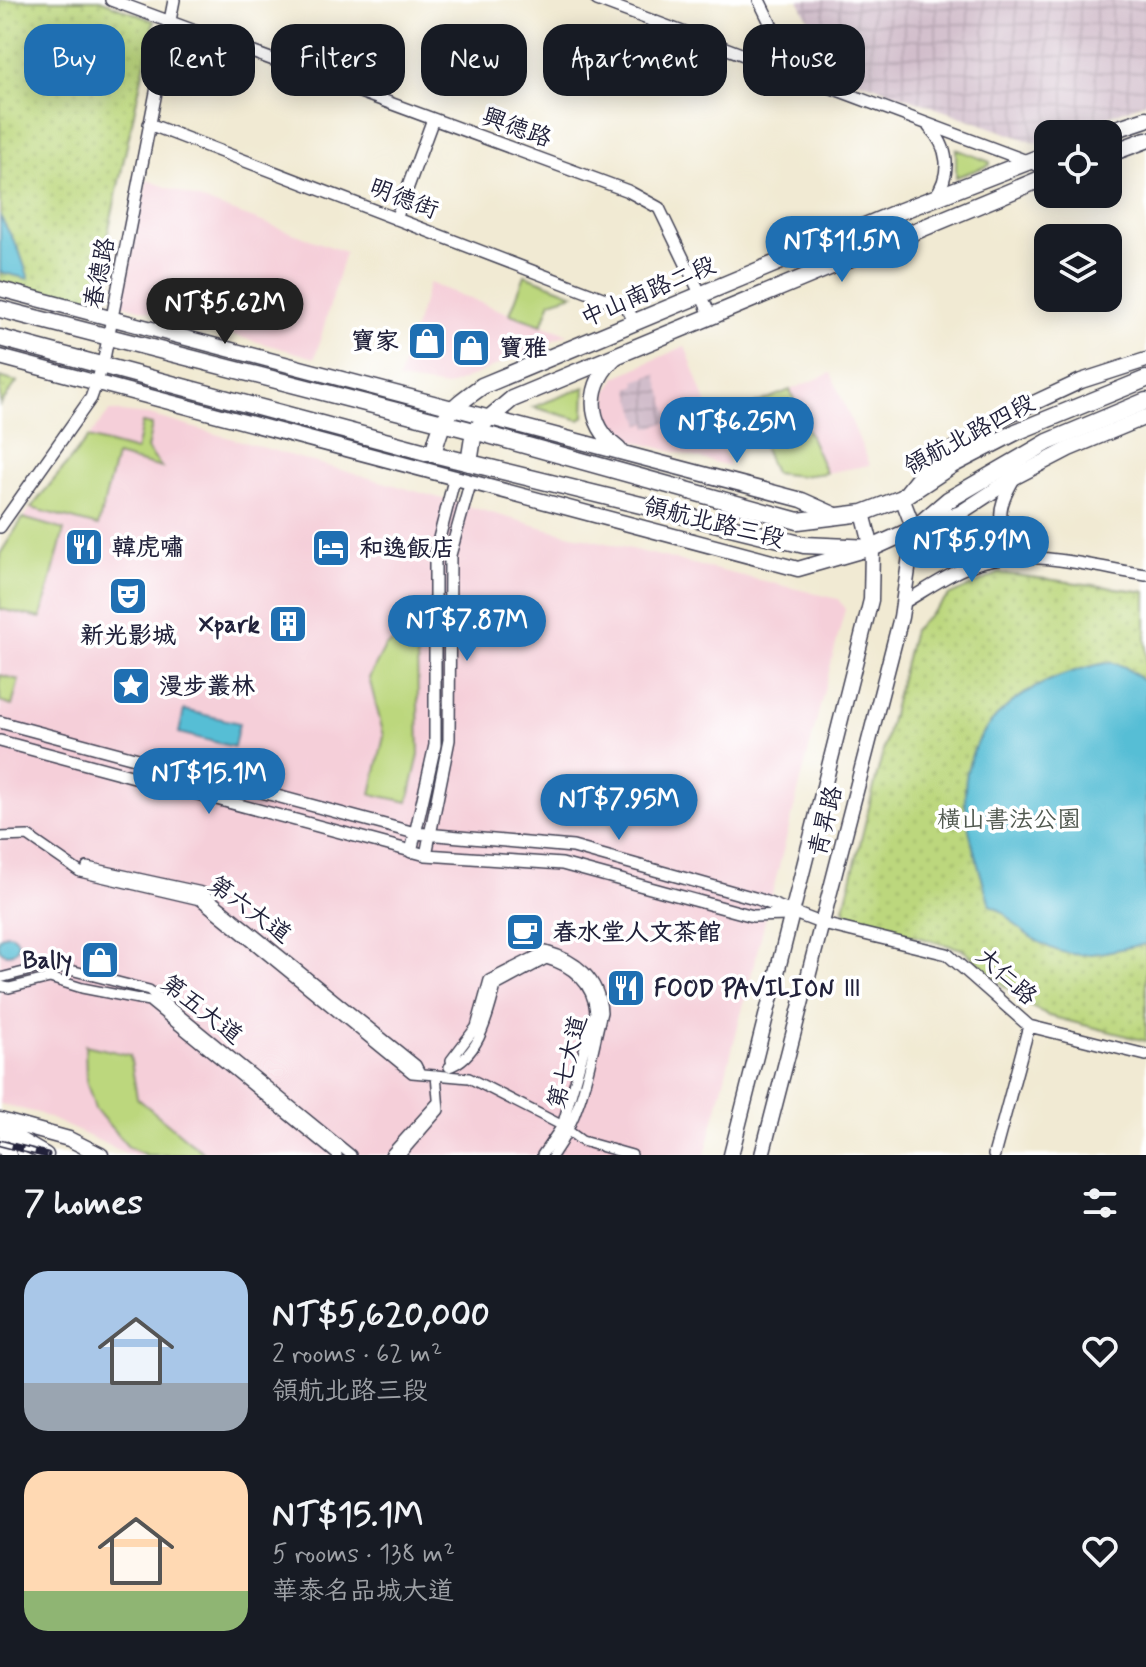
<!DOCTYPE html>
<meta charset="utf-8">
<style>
body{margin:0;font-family:Mynerve,"LXGW WenKai TC",sans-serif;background:#242831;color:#f1f3f6;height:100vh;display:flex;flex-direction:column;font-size:30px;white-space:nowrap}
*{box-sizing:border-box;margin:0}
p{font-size:26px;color:#9ea1a6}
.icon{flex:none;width:44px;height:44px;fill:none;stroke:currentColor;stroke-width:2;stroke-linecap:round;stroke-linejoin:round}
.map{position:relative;height:1155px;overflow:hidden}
.details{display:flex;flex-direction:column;background:#171b24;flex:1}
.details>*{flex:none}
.hud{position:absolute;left:24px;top:24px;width:1098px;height:72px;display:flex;gap:16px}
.fabs{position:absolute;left:1034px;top:120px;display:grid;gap:16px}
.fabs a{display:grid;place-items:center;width:88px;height:88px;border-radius:16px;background:#171b24;box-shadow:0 4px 20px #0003;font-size:40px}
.price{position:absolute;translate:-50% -68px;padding:0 18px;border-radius:28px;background:#1f6fb2;color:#fff;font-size:26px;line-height:52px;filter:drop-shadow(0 2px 4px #0008)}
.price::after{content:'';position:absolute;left:50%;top:48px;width:24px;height:18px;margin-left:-12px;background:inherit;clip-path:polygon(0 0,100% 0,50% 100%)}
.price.on{background:#222;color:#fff}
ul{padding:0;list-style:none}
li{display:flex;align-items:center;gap:24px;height:200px;padding:0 24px}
li span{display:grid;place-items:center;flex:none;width:224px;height:160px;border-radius:24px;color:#555}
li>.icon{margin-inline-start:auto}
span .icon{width:96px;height:96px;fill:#fffc;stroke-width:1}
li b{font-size:34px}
h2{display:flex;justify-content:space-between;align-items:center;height:96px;padding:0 24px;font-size:34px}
.tag{padding:0 28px;border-radius:24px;background:#171b24;box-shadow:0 4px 20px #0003;font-size:28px;line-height:72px}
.tag.on{background:#1f6fb2;color:#fff}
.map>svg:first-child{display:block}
.built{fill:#f5cfd9}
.industrial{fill:url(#industrial-grid)}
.green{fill:#bcd77d;stroke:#6f7c5c;stroke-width:2}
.park{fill:url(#park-dots);stroke:#6f7c5c;stroke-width:2}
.water{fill:#57bed5;stroke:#3c7088;stroke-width:2}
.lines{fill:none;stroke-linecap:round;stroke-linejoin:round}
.pedestrian-casing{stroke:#414052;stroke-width:12}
.minor-casing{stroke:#414052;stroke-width:14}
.tertiary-casing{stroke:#414052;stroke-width:17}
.secondary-casing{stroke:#414052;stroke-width:19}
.pedestrian{stroke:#fff;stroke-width:9}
.minor{stroke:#fff;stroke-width:11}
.tertiary{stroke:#fff;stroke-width:14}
.secondary{stroke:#fff;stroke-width:16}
.rail-casing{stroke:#22223b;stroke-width:7}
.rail{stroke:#fff;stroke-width:4;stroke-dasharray:12;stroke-linecap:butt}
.labels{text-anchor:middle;stroke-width:7;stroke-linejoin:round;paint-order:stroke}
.street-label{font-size:24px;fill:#22223b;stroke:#fff}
.poi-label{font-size:24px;font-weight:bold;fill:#22223b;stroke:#fff;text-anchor:start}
.park-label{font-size:24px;fill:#50584f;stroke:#fff}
</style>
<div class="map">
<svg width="1146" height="1155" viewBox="0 0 1146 1155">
<defs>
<pattern id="industrial-grid" width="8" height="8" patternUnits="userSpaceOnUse" patternTransform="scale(2)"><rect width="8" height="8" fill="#d1bdcb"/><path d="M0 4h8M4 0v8" fill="none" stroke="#b3a2af"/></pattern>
<pattern id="park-dots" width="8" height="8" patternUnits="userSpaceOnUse" patternTransform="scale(2)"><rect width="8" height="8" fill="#bcd77d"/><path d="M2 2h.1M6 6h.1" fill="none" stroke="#a1b86d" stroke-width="1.8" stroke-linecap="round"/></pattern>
</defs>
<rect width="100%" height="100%" fill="#fff"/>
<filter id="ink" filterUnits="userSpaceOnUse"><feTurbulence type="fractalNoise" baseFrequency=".0125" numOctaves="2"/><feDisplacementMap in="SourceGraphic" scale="16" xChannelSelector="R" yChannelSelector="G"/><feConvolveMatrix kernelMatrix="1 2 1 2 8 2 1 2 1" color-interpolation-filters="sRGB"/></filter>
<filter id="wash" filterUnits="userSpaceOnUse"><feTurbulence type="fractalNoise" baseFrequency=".006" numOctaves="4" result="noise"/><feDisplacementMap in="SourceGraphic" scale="32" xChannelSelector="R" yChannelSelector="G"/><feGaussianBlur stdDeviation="1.8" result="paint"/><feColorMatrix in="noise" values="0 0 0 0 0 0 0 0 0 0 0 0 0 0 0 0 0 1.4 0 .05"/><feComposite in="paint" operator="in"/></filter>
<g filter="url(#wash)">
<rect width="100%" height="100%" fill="#f1ead3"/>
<path class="built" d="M147 180 345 252 315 358 122 304Z
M429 283 510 314 568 334 447 387 398 380Z
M685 346 692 364 729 466 629 440 609 419 607 392 616 377Z
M831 373 870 465 826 473 790 390Z
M110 411 149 415 548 529 838 599 845 609 705 1155H130L38 1113 0 1104V554L23 518Z"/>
<path class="industrial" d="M798 0H1146V102L1061 134H1048V139L1035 143 838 73Z
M656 374 671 421 648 428 647 423 641 425 629 388 637 386 635 381Z"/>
<path class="green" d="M956 149 990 162V165L956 177Z
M525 275 574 294 551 301 542 325 510 314Z
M585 387 584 417 580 420 533 407Z
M790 390 826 473 801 476 774 473 747 407Z
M142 423 152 425 147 449 162 468 116 456 98 526 31 508 88 438 136 451Z
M23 518 64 530 41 618 0 609V554Z
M959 544 984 552 945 568 943 565Z
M391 643 417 648 419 755 408 802 371 794 384 736 369 678 385 647Z
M0 675 19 680 12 706 0 702Z
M85 1045 130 1055 137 1098 206 1155H146L128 1147 95 1109 86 1080Z"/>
<path class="park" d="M0 0H100L154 21 94 297 85 304 0 282Z
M0 377 17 382 0 405Z
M1000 573 1146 592V1041L1049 1016 1022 1001 962 949 850 919 844 908 913 630 950 595Z"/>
<path class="water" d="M0 216 19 250 29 279 0 272Z
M1111 662 1125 667 1146 683V944C1093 953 1072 967 1025 933 1012 924 1005 910 990 905 981 874 970 843 966 811 955 721 1034 676 1111 662Z
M184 710 239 723 234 747 179 733Z
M-2 944a10 10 0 1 1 20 0a10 10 0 1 1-20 0Z"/>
</g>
<g filter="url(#ink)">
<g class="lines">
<defs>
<path id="pedestrian" d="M0 837 28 836 80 872 200 900 412 1073 469 1078 559 1124 582 1141 632 1155
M87 867 202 892 416 1065 419 1071
M0 978 51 965 149 990 351 1155
M0 986 9 988 50 978 82 988 149 1001 337 1155
M452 1066 451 1060 476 1027 489 980 546 951C576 959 600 978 602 1012 590 1061 583 1113 553 1155
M449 1067C480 1056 488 1015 496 986L546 959C572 966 593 984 595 1012L562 1126 542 1155
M390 1155 437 1103
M400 1155 439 1110 436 1075"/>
<path id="minor" d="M111 0 628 191 659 208 711 316
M597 0 1048 169
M759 0 795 74
M149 124 626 307 635 322
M929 127C949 147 952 173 935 197
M396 219 433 119
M1014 479C994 513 996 525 1024 554
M0 527 91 398 103 364 174 0
M914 529 964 537 1026 554
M903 603C929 588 956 568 986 561 1029 549 1101 568 1146 575
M0 722 415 833 573 847 758 899 823 924 947 954 1029 1026 1146 1055
M0 741 426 855 562 864 753 916 788 915
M411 852 435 745V554L454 480
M426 855 449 740 450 555 470 484
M994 1155 1029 1026"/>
<path id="tertiary" d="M0 289 802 500 838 516
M617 356C586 384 585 423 619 449
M0 357 798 569 864 550
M919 527 960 513 1015 477 1069 449 1146 417
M0 1120 69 1139 101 1155
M0 1128 46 1155
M0 1143 9 1155
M731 1155 871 600 872 548 863 513
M762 1155 901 617 914 529 902 498 929 464 1006 416 1081 381 1146 360"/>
<path id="secondary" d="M1101 134 1146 119
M1108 154 1146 140
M0 309 474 431 798 521 863 513 902 498 952 465 1016 432 1146 379
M0 338 433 454 804 545 872 548 914 529 948 500 1048 442 1146 401
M433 454C443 413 449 410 482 386L901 211 1048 154
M469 463 474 431 512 399 1048 176"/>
</defs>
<use href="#pedestrian" class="pedestrian-casing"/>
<use href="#minor" class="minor-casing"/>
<use href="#tertiary" class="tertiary-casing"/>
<use href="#secondary" class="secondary-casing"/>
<use href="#pedestrian" class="pedestrian"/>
<use href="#minor" class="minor"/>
<use href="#tertiary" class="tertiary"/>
<use href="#secondary" class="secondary"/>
<defs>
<path id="rail" d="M0 1143 47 1155"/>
</defs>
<use href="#rail" class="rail-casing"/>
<use href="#rail" class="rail"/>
</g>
</g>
<defs>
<symbol id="shop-square" viewBox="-11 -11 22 22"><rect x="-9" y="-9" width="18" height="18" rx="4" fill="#1f6fb2" stroke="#fff"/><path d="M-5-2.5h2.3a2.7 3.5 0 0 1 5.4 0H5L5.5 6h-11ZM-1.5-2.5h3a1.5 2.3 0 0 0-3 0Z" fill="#fff"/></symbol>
<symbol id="restaurant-square" viewBox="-11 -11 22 22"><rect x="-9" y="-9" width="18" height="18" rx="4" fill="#1f6fb2" stroke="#fff"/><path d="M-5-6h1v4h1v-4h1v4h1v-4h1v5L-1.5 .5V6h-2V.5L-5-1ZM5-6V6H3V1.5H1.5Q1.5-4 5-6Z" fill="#fff"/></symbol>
<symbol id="hotel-square" viewBox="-11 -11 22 22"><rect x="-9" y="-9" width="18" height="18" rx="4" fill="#1f6fb2" stroke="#fff"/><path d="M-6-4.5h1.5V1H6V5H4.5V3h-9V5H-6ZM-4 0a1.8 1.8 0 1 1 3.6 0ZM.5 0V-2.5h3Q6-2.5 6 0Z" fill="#fff"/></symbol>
<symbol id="theatre-square" viewBox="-11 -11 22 22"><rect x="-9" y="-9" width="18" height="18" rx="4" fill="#1f6fb2" stroke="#fff"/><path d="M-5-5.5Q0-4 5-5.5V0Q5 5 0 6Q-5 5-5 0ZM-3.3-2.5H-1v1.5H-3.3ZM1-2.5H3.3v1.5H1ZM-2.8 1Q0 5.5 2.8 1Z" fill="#fff"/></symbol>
<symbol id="building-square" viewBox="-11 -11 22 22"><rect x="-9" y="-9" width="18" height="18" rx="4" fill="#1f6fb2" stroke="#fff"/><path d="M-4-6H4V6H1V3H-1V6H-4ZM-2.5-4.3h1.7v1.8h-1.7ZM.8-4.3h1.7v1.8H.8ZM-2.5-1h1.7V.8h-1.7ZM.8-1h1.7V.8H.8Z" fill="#fff"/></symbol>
<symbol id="sight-square" viewBox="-11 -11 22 22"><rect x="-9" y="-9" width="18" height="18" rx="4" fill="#1f6fb2" stroke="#fff"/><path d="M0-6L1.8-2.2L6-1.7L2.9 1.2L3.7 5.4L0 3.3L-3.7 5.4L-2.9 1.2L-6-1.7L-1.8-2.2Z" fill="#fff"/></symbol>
<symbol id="cafe-square" viewBox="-11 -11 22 22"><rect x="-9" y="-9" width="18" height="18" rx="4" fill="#1f6fb2" stroke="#fff"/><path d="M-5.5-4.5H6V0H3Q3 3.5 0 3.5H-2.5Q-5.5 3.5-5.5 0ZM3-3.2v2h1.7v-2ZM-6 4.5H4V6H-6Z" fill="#fff"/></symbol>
</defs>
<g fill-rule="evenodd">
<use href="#shop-square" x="405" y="319" width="44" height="44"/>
<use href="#shop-square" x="449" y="326" width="44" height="44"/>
<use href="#restaurant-square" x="62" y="525" width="44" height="44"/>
<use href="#hotel-square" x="309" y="526" width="44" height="44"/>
<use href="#theatre-square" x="106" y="574" width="44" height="44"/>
<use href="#building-square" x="266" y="602" width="44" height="44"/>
<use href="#sight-square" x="109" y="664" width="44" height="44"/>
<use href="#cafe-square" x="503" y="910" width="44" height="44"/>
<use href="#shop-square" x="78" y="938" width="44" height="44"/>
<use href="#restaurant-square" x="604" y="966" width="44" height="44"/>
</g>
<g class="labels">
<g class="street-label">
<text transform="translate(517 127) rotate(20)" y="8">興德路</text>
<text transform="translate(404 198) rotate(21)" y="8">明德街</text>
<text transform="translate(99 273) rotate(-79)" y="8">春德路</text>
<text transform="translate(648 291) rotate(-23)" y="8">中山南路二段</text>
<text transform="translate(969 434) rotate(-28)" y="8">領航北路四段</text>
<text transform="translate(714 522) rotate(14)" y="8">領航北路三段</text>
<text transform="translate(825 821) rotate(-76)" y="8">青昇路</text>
<text transform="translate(250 909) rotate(36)" y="8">第六大道</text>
<text transform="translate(1007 976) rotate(42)" y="8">大仁路</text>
<text transform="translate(202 1009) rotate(38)" y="8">第五大道</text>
<text transform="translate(567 1062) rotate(-76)" y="8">第七大道</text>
</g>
<g class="poi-label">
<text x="399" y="349" text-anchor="end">寶家</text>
<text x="499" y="356">寶雅</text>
<text x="112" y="555">韓虎嘯</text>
<text x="359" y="556">和逸飯店</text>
<text x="260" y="632" text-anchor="end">Xpark</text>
<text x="128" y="643" text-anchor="middle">新光影城</text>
<text x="159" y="694">漫步叢林</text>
<text x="553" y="940">春水堂人文茶館</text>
<text x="72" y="968" text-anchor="end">Bally</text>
<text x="654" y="996">FOOD PAVILION Ⅲ</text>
</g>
<g class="park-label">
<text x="1009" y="827">橫山書法公園</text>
</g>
</g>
</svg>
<div class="fabs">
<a><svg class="icon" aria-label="locate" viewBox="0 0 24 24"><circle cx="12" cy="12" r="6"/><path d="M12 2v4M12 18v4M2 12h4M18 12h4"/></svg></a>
<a><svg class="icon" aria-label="layers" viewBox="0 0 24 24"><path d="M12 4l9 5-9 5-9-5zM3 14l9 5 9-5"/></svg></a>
</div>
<b class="price" style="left:842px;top:284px">NT$11.5M</b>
<b class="price on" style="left:225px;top:346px">NT$5.62M</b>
<b class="price" style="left:737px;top:465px">NT$6.25M</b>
<b class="price" style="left:972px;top:584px">NT$5.91M</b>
<b class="price" style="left:467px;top:663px">NT$7.87M</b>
<b class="price" style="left:209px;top:816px">NT$15.1M</b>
<b class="price" style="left:619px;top:842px">NT$7.95M</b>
<div class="hud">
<a class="tag on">Buy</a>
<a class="tag">Rent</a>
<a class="tag">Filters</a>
<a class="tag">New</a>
<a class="tag">Apartment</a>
<a class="tag">House</a>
</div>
</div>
<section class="details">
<h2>7 homes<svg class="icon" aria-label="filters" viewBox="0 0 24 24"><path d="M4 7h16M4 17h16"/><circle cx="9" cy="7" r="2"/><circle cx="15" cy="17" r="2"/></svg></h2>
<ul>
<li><span style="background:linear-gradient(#a9c7e8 70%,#9aa5b1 0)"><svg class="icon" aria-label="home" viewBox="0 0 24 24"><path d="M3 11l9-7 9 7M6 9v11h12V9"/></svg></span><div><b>NT$5,620,000</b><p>2 rooms · 62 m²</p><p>領航北路三段</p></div><svg class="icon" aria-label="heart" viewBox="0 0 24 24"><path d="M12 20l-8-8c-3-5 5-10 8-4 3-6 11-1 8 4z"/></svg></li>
<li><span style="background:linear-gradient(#ffd9b3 75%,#8fb573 0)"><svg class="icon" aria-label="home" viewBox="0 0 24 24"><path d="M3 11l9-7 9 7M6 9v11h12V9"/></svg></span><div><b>NT$15.1M</b><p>5 rooms · 138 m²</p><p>華泰名品城大道</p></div><svg class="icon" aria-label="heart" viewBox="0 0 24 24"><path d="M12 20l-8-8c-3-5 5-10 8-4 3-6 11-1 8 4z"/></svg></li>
</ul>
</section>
